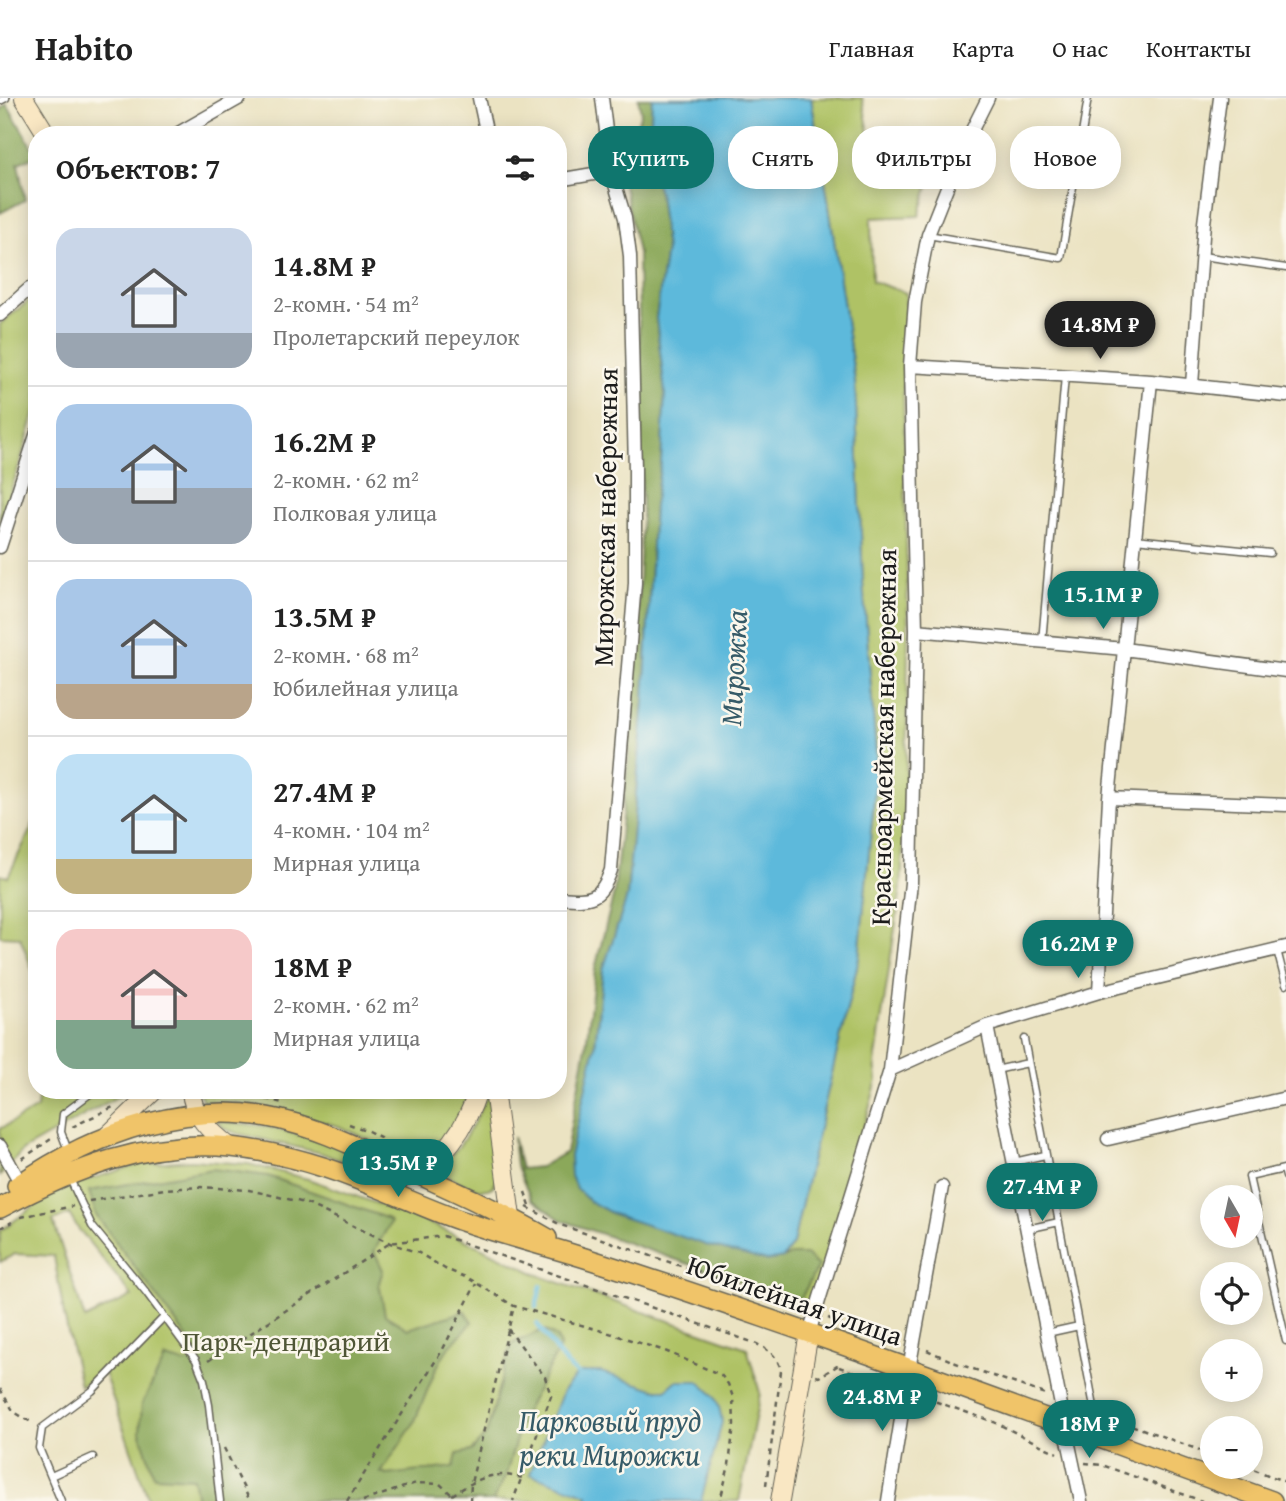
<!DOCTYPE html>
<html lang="ru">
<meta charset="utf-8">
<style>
body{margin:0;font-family:"Gentium Book Plus",serif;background:#f2f2f2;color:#222;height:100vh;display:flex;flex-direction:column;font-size:26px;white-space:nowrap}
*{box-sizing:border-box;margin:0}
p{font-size:23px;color:#767676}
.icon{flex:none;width:38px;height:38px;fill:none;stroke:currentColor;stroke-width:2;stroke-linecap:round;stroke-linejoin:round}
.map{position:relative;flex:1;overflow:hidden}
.drawer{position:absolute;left:28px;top:28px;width:539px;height:973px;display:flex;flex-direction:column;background:#fff;border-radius:28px;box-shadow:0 4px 18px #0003}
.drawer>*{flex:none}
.top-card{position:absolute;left:588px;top:28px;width:592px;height:63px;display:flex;gap:14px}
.needle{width:46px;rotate:171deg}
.tools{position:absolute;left:1200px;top:1087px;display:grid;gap:14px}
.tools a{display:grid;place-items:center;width:63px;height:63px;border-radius:50%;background:#fff;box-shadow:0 4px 18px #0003;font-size:35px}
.price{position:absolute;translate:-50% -60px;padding:0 16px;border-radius:24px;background:#0f766e;color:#fff;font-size:23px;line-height:46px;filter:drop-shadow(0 2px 4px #0008)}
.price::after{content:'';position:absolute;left:50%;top:42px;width:21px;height:16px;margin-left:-10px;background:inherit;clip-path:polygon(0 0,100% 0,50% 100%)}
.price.current{background:#222;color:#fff}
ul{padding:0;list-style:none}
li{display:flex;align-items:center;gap:21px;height:175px;padding:0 28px}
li+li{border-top:2px solid #e0e0e0}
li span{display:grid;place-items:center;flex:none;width:196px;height:140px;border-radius:21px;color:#555}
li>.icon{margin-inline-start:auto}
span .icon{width:84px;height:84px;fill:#fffc;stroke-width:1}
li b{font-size:30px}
h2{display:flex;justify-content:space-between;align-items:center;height:84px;padding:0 28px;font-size:30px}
.pill{padding:0 24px;border-radius:28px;background:#fff;box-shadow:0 4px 18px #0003;font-size:24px;line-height:63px}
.pill.current{background:#0f766e;color:#fff}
header{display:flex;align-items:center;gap:42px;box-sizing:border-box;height:98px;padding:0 35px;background:#fff;border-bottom:2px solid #e0e0e0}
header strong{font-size:33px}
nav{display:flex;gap:38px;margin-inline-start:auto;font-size:24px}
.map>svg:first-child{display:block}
.green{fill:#afc265;stroke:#666f40;stroke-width:2;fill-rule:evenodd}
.forest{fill:#8ba85a;stroke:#54623b;stroke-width:2}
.water{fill:#5db9db;stroke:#3c6a7c;stroke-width:2}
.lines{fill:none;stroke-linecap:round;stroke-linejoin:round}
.stream{stroke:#5db9db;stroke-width:4.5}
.lane-casing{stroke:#646256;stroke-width:9}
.street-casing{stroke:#646256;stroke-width:15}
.secondary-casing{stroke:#646256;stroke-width:20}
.primary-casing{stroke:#646256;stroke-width:22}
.path{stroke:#646256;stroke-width:2.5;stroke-dasharray:5 5;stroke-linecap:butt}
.lane{stroke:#fff;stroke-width:6}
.street{stroke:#fff;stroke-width:12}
.secondary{stroke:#f9e7c3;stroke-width:18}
.primary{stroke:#f0c469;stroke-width:19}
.labels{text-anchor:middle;stroke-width:5;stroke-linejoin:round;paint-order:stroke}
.street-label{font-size:28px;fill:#1c1c1c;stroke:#fbf7ec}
.park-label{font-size:28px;fill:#4f5636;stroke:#fbf7ec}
.water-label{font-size:30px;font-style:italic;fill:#365b68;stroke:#fbf7ec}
</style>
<header>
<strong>Habito</strong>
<nav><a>Главная</a><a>Карта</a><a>О нас</a><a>Контакты</a></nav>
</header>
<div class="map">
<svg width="1286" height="1403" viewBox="0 0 1286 1403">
<rect width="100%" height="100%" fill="#fbf7ec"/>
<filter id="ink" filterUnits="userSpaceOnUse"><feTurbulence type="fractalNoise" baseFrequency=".0143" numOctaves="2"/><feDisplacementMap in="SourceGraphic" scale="14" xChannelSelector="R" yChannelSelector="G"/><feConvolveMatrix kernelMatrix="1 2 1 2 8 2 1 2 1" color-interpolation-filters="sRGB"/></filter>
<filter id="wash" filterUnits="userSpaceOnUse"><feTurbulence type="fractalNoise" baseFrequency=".00686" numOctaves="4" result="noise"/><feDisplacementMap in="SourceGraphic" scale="28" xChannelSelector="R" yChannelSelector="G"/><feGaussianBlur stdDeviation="1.57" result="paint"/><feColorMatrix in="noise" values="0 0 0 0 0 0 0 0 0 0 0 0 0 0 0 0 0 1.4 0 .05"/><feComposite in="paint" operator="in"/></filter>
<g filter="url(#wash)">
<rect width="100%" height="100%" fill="#ebe3c2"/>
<path class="green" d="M811 0H862L871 44 934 70 919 118 871 120 872 183 906 195 903 282 908 534 906 682 901 790 875 965 877 982 826 1167 807 1209 800 1202 817 1168 783 1160 793 1146 806 1086 859 860 877 669 863 484 855 283 827 95Z
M37 196V306L19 368 0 424V226Z
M37 718V884L20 839 0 838V777L8 779Z
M39 992H129L23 1052 0 1078V1031L37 1010Z
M198 992H471L460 1019 439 1046 418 1064 338 1028 277 1012 235 1005 203 1003Z
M489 999 498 1080C489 1107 452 1079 437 1072 441 1063 451 1059 457 1051 470 1034 477 1019 486 1000Z
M216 1023 264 1028 325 1043 393 1072H367L321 1055 236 1035 225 1031Z
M190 1062 248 1066 308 1081 425 1123 543 1179 747 1250 760 1295 739 1403H149L104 1275 80 1288 64 1217 54 1158 15 1156 0 1164V1133L53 1095 88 1082 140 1066ZM69 1116 77 1129 132 1198 85 1221 53 1123Z"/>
<path class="forest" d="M638 0H652L649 63 659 94 666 152 656 220 665 295 661 365 654 408 644 604 627 799 603 872 595 949 576 1090 589 1103 613 1116 783 1160 791 1157H806L818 1168 800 1202 767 1193 561 1122 531 1101 516 1067 513 1039 521 1071 540 1069 566 1054 586 948 595 871 614 795 634 604 642 416 638 155 622 78 641 14Z
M7 6 37 58 18 65 25 102 0 115V13Z
M212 1071 268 1078 386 1120 391 1124 374 1153 383 1172 379 1185 385 1217 408 1231 465 1213 472 1224 446 1253 436 1271 414 1325 381 1375 387 1377 454 1369 457 1356 471 1353 486 1337 511 1246 543 1232C552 1236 559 1238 560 1249L522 1320 506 1377 493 1403H197L193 1380 154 1378 140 1334 142 1306 165 1260 185 1265 196 1262 200 1257 96 1117 89 1093Z"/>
<path class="water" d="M652 0H811L827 95 855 283 863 484 877 669 859 860 806 1086 793 1146 783 1160 767 1163 709 1148 613 1116 589 1103 576 1090 571 1078 570 1058 595 949 603 872 627 799 644 604 654 408 661 365 665 295 656 220 666 152 659 94 649 63Z
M584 1274H601L657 1292H666L676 1283H698C715 1297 719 1301 722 1324L701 1403H586L588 1397 530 1376 563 1293 577 1276Z"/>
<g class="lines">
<path class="stream" d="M536 1209 541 1188
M537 1226C548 1240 566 1272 582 1278"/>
</g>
</g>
<g filter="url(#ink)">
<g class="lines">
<defs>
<path id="lane" d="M0 3 6 0
M928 137 1061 160 1088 0
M1202 158 1286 170
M1135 441 1270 455
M1042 544 1065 278
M1277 852 1286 887
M1024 941 1095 1314
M996 972 1028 965
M69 1055 61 1034 63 1016 95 992
M1014 1064 1045 1057
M1286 1079 1284 1071 1249 1079 1286 1243
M70 1081 92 1128 146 1194 196 1262 204 1282 209 1307 220 1403
M1027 1131 1059 1124
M1047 1235 1079 1228
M51 1378 93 1359
M61 1403 39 1350 42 1330 92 1293 164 1219"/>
<path id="street" d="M479 0 487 37
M175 37 240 0
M558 82 611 73
M0 217 29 191 37 187
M910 268 1151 283 1286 298
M1192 287 1204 125 1220 0
M0 449 37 334
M916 532 1124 551 1286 573
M1109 700 1286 707
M558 800C589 802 600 804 611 772L635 485V372L630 158 625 120 611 73 602 0
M1099 894 1109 700 1151 283
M987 928 1065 1328 1081 1403
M890 972 987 928 1099 894 1286 849
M1108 1041 1286 1000
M0 1048 21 1086
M809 1235 890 972 911 785 916 532 910 268 915 204 928 137 961 54 988 0
M888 1403 909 1271 942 1089"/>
<path id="secondary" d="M24 0 47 37
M191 992C192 1018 211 1034 230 1049
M494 992 511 1119
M107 1038 155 992
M369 1086C382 1084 395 1083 407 1078 444 1064 467 1028 478 992
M780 1403 809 1235"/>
<path id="primary" d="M17 1088C95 1034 195 997 289 1024 324 1033 356 1049 389 1063 442 1087 496 1111 547 1140
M0 1110C74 1071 146 1041 231 1049 280 1054 329 1069 374 1088 403 1099 432 1113 462 1123 498 1135 535 1145 572 1156 651 1180 730 1208 809 1235 964 1289 1117 1347 1272 1403"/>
</defs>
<use href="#lane" class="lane-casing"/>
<use href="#street" class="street-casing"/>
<use href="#secondary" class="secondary-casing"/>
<use href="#primary" class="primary-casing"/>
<path class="path" d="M206 996 245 999
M266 1001 283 1005
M349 1026 368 1033 382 1040
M72 1029 113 1009
M22 1061 54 1039
M525 1094 531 1111
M89 1103 165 1091 200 1089 249 1092 305 1105 390 1145 419 1155 445 1171 468 1180 514 1208 606 1234 665 1253 721 1277 728 1286 733 1299 734 1326 729 1367 720 1403
M527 1109 561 1127 803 1210
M21 1119 73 1108
M0 1130 12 1124
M828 1220 849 1228 847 1231
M850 1228 901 1243
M508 1231 545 1279 551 1298 513 1403
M927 1252 956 1265 1045 1296
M208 1263 390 1145 443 1138 752 1244C766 1250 778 1257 781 1273L766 1387
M839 1269 895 1289
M816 1278 819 1279 837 1268 838 1264
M0 1291 14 1314 33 1325
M917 1297 994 1324 1057 1355
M1104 1317 1213 1357
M224 1350 250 1403
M1085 1365 1102 1367 1202 1403
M1245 1368 1286 1384
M452 1397C481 1379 492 1372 527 1381
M347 1403 443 1251 476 1186
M363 1403 416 1385 440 1386 452 1397V1403
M470 1403 471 1385 514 1208"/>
<use href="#lane" class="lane"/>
<use href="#street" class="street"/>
<use href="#secondary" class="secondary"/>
<use href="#primary" class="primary"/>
</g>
</g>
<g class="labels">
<g class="street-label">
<text transform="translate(605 419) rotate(-89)" y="10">Мирожская набережная</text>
<text transform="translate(883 639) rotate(-89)" y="10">Красноармейская набережная</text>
<text transform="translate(795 1202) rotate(19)" y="10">Юбилейная улица</text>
</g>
<g class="park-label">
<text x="286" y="1253">Парк-дендрарий</text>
</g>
<g class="water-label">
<text transform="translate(734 570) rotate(-87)" y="10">Мирожка</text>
<text x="610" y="1333">Парковый пруд<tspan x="610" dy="34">реки Мирожки</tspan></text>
</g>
</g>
</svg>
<div class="tools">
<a><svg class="needle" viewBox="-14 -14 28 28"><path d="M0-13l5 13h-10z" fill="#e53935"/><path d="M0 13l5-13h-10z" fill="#767676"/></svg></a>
<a><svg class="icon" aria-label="locate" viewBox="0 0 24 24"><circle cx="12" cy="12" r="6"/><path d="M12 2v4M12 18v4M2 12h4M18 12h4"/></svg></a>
<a>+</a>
<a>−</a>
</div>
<b class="price current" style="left:1100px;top:263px">14.8M ₽</b>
<b class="price" style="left:1103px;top:533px">15.1M ₽</b>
<b class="price" style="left:1078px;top:882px">16.2M ₽</b>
<b class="price" style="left:398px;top:1101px">13.5M ₽</b>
<b class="price" style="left:1042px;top:1125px">27.4M ₽</b>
<b class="price" style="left:882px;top:1335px">24.8M ₽</b>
<b class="price" style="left:1089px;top:1362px">18M ₽</b>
<div class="top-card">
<a class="pill current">Купить</a>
<a class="pill">Снять</a>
<a class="pill">Фильтры</a>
<a class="pill">Новое</a>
</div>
<section class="drawer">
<h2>Объектов: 7<svg class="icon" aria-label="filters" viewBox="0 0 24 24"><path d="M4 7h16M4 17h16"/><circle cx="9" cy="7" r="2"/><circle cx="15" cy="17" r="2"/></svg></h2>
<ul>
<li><span style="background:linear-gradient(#c9d6e8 75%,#9aa5b1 0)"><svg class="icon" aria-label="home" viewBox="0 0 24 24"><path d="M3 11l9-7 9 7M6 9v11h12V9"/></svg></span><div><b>14.8M ₽</b><p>2-комн. · 54 m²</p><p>Пролетарский переулок</p></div></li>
<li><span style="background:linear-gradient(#a9c7e8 60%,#9aa5b1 0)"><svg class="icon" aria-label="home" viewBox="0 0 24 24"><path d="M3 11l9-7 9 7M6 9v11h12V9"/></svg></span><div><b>16.2M ₽</b><p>2-комн. · 62 m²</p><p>Полковая улица</p></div></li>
<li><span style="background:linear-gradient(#a9c7e8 75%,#b9a48a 0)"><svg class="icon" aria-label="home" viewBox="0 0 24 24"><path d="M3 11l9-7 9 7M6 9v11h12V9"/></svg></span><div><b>13.5M ₽</b><p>2-комн. · 68 m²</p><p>Юбилейная улица</p></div></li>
<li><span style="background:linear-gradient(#bfe0f5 75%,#c2b280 0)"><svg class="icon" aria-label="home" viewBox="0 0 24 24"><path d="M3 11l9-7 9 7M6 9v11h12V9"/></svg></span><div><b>27.4M ₽</b><p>4-комн. · 104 m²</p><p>Мирная улица</p></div></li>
<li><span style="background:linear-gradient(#f6c9c9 65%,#7fa58c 0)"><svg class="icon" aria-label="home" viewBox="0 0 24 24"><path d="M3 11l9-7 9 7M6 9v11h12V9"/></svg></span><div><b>18M ₽</b><p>2-комн. · 62 m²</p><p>Мирная улица</p></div></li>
</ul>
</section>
</div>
